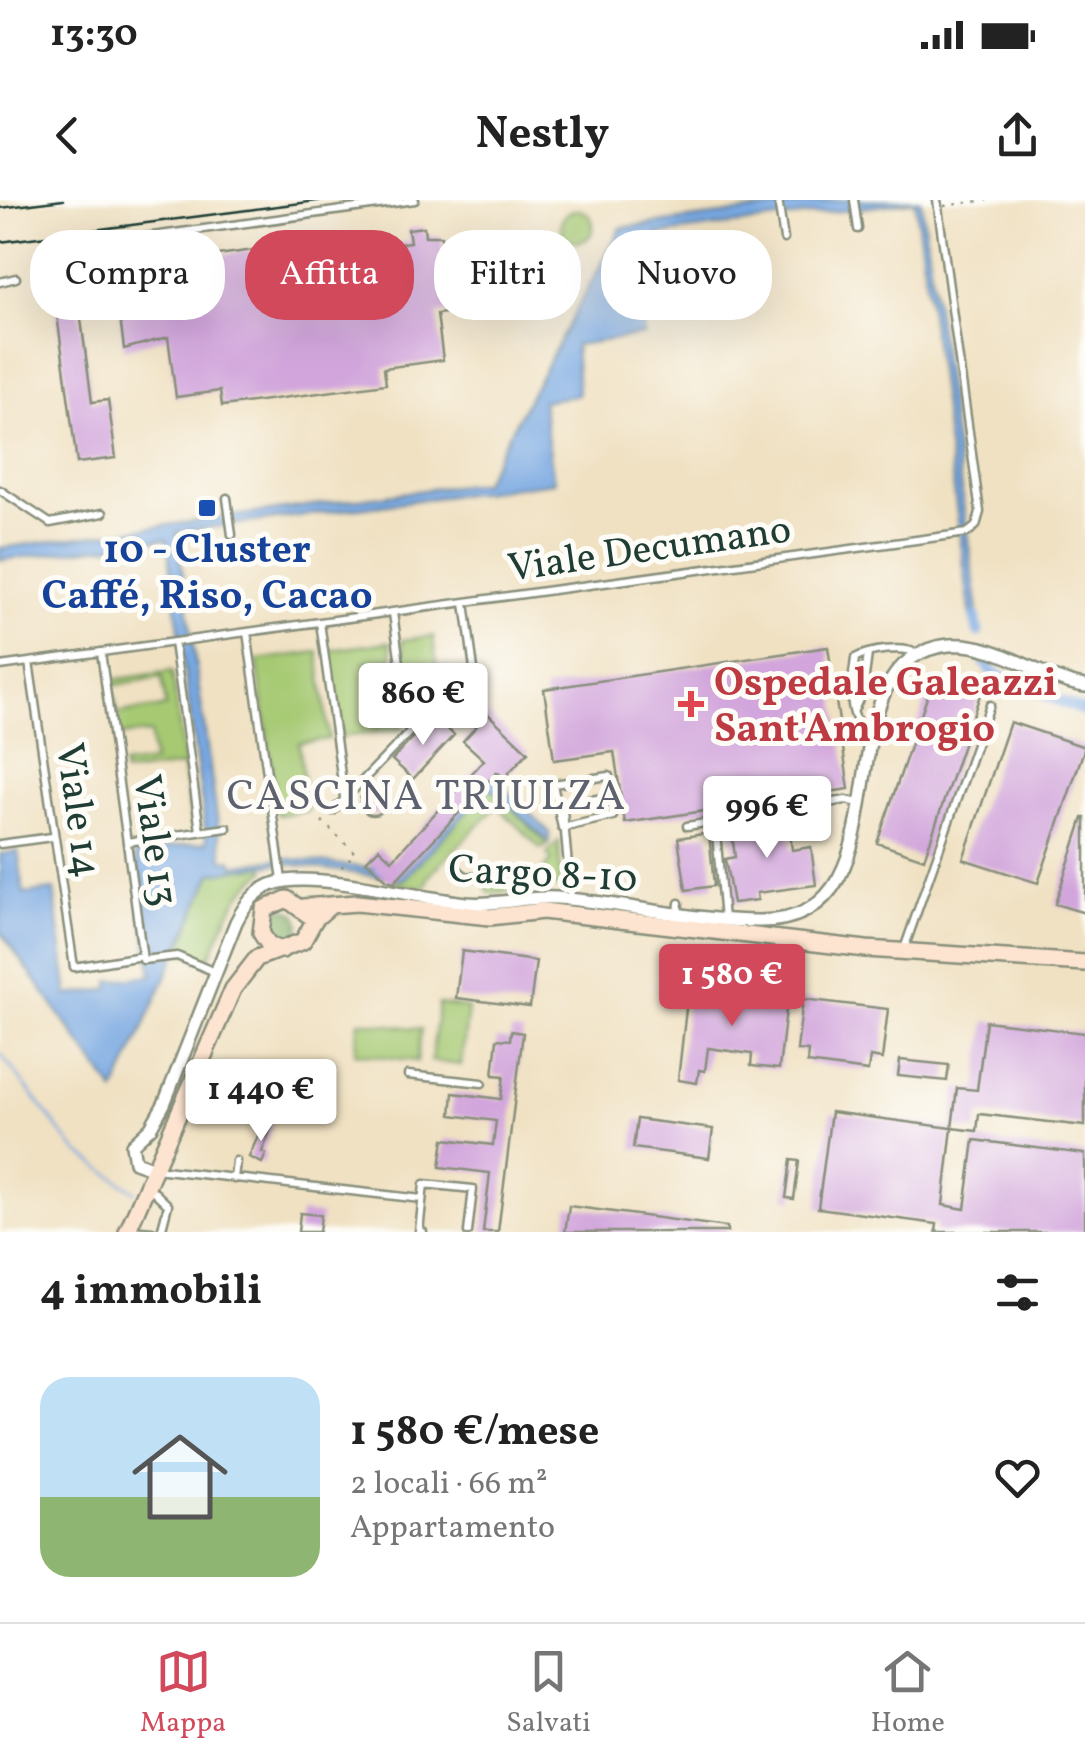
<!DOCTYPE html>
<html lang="it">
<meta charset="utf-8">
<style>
body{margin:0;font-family:Vollkorn,serif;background:#f2f2f2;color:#222;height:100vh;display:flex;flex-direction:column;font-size:38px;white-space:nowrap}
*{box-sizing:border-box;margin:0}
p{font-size:32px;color:#767676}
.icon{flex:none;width:55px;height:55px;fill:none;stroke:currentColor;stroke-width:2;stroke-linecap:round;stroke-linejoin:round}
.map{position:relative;height:1032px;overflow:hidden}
.details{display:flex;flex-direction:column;background:#fff;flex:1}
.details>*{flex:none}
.guide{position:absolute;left:30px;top:30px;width:1025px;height:90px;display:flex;gap:20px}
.price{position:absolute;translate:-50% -85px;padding:0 22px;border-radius:10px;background:#fff;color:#222;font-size:32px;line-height:65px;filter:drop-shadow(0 2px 5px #0008)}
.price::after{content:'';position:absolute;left:50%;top:60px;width:30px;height:22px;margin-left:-15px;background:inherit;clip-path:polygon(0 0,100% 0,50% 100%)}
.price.selected{background:#d1495b;color:#fff}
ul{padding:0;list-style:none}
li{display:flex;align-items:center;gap:30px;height:250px;padding:0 40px}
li+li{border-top:2px solid #e0e0e0}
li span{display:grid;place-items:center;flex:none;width:280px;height:200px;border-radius:30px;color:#555}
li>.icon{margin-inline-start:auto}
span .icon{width:120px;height:120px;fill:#fffc;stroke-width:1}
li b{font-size:42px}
h2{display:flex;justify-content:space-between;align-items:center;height:120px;padding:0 40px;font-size:42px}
.pill{padding:0 35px;border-radius:40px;background:#fff;box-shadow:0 10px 40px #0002;font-size:35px;line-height:90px}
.pill.selected{background:#d1495b;color:#fff}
.status{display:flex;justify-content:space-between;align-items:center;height:70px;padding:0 50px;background:#fff;direction:ltr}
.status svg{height:28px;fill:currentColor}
header{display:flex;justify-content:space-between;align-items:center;height:130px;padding:0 40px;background:#fff;font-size:45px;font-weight:700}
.tabs{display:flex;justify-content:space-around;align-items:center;height:140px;border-top:2px solid #e0e0e0;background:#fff;font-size:28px;color:#767676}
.tabs a{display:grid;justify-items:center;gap:5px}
.tabs .selected{color:#d1495b}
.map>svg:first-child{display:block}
.green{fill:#a6c972;stroke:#628353;stroke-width:2.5;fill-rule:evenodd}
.forest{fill:#84ad64;stroke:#52754c;stroke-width:2.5}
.water{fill:#78a7e1;stroke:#4c728a;stroke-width:2.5}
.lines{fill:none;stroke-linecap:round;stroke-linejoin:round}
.stream{stroke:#78a7e1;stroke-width:2.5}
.canal{stroke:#78a7e1;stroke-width:11}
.building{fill:#d2a6dc}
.lane-casing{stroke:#888f7b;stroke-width:11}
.street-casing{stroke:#888f7b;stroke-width:16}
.secondary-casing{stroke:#888f7b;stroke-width:20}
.path{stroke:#888f7b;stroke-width:2.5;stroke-dasharray:2.5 8;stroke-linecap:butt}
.lane{stroke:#fff;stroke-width:6}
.street{stroke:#fff;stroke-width:11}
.secondary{stroke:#fde4d0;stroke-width:15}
.rail{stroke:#1f3d34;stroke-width:2.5}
.transit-dot{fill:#1a4fb4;stroke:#fdfcf7;stroke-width:4}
.health-dot{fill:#e0444e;stroke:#fdfcf7;stroke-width:4}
.labels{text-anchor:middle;stroke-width:10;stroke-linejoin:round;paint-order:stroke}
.street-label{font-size:40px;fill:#1f3d34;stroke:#fdfcf7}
.transit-label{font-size:40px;font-weight:bold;fill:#164399;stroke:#fdfcf7}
.health-label{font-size:40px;font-weight:bold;fill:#be3a42;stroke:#fdfcf7;text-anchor:start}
.neighbourhood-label{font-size:42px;letter-spacing:2.5px;fill:#5e626f;stroke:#fdfcf7}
</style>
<div class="status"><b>13:30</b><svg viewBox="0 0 49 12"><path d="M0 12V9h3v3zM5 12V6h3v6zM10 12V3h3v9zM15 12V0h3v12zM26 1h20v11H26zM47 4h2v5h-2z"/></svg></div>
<header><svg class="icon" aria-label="back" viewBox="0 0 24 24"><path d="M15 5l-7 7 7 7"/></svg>Nestly<svg class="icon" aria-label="share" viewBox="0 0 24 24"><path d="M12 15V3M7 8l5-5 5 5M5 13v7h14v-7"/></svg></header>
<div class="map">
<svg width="1085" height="1032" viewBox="0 0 1085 1032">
<rect width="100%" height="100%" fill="#fdfcf7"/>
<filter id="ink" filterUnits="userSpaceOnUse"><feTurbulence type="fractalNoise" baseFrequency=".01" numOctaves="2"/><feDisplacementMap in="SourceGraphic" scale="20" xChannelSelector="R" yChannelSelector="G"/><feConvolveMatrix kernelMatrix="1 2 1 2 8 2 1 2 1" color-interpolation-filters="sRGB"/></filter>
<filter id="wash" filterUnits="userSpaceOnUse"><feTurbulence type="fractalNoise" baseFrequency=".0048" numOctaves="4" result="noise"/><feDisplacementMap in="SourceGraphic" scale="40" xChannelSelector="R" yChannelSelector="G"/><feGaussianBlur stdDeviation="2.25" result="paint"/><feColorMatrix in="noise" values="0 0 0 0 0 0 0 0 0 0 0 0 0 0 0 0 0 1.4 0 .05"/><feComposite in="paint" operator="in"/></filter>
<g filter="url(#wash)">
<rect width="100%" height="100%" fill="#f0e1c2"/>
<path class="green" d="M561 26a16 16 0 1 1 32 0a16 16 0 1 1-32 0Z
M433 436 441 493 410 497 402 440Z
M390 442 402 529 341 537 330 450ZM389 458 398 523 375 527 366 462Z
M318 452 329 539 299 543 308 611 278 615 257 460Z
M172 471 193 626 192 627 183 566 124 573 123 566 153 562 150 533 119 536 112 488 118 513 166 507 162 477 112 486 111 480Z
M490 587 548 645 541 649 497 606 428 677 426 687 391 685 398 678 403 680Z
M559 641 561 686 488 693 487 686 520 681 528 675 534 679 552 660 547 654Z
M265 666V671C233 694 225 722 210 757L203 760 179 751 212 673Z
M439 804 468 808 461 865 431 861Z
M359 821 421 829 417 861 355 853Z"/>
<path class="forest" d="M268 725a16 16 0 1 1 32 0a16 16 0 1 1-32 0Z"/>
<path class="water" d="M834 0H921L978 412 975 417H971L915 1 657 35 659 54 634 58 644 135 575 145 578 195 542 201 554 282 177 332 223 660 232 659 234 666 283 658 403 672 492 576 549 632V642L490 587 403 680 283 663 212 673 115 892 0 731V654L18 651 24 694 54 690 68 795 110 789V781L152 775 135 652 207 642 167 339 0 360V348L483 282 621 28Z"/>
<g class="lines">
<path class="stream" d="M0 853 74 949 135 992"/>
<path class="canal" d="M975 417 978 432
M984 461 992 472 1085 512"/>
</g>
<g id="blocks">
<path class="building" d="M424 27 425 36H441L455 112 437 114 443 160 384 168 386 184 222 206 220 191 176 197 168 137 124 149 114 69 335 39 337 52 410 42 408 29Z
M79 104 92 202 108 200 116 258 77 263 56 107Z
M828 447 849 589 625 623 614 552 554 560 544 489Z
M933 480 980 495 924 659 877 643Z
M488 514 528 552 504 578 497 572 394 682 387 680 366 661 379 648 392 660 484 560 463 541Z
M434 516 454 535 413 579 392 560Z
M1010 522 1085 547 1038 683 963 659Z
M360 602a13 13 0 1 1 26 0a13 13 0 1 1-26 0Z
M788 617 792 650 811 647 816 685 757 693 758 700 733 703 725 659 735 657 731 626Z
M1083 618H1085V713L1055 704Z
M709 633 714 686 686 690 678 638Z
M462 751 536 761 530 807 456 798Z
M760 790 788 793 779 869 751 866 752 854 708 848 705 871 699 870 697 883 678 880 688 791 759 798Z
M803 799 888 809 882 859 870 857 868 871 807 863 808 851 797 850Z
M986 821 1085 833V926L979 914 977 931 952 928 957 888 977 890Z
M511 831 523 833 498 1032H483L490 973 440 967 444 939 493 945 496 921 451 915 453 893 501 899 504 876 493 875 497 839 510 840Z
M900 860 949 865 947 881 898 876Z
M831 912 952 928 943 1005 965 1009 974 940 1085 954V1032H936L937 1024 818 1008Z
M637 919 713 929 709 958 633 948Z
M264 922 272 926 262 952 266 954 262 963 249 957Z
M791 960 799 961 794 999 786 998Z
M569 1006 727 1027V1032H565Z
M300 1013 321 1015 319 1032H298Z"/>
</g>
</g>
<g filter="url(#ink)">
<use href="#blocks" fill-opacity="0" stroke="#888f7b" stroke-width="2.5"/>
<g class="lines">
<defs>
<path id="lane" d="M778 0 784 39
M854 0 858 29
M94 44 415 0
M0 82 16 78
M0 290 50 323 103 313
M227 298 232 335
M465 403 478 498
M393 413 409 529
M320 422 344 597
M247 432 282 680
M174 442 200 631
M101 452 143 760 177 756 215 772
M29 462 74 767 142 756
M0 466 967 333 976 326 980 312 937 0
M854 510 863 491 868 454
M870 535C844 518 852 486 855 458 869 450 904 445 918 454
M609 576 613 616 562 628 553 584Z
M333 611 460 480 474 474
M715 622 724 719
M687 626 846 600 859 603
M127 642 227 628
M0 644 52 637
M457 669 465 676 483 678
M571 699 563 610 568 603 612 597
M678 713 679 703
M904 749 990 505
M206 868 219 873
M408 875 482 883
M155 969 422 999
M234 979 236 961
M148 986 168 1005 161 1032
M129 1030 152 1032
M423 1032H419L424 984 473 989 468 1032"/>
<path id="street" d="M154 969 135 962 132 945 151 927 164 904 236 722C247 700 261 684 286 681 329 675 419 698 466 703 496 706 526 696 557 698 624 703 692 721 759 721 920 722 811 459 949 445 998 441 1038 479 1085 486"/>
<path id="secondary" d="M303 707 357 703 490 717 543 711 866 749 1085 763
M282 750 269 745 261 733 264 709 287 699 307 714
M127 1032 233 789 257 758 303 741 315 719 331 705"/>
</defs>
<use href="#lane" class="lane-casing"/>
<use href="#street" class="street-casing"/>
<use href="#secondary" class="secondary-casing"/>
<path class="path" d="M944 6 987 0
M322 621 355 653 336 673"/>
<use href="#lane" class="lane"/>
<use href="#street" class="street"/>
<use href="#secondary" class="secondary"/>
<path class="rail" d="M0 8 63 0
M0 42 324 0"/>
</g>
</g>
<rect class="transit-dot" x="197" y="298" width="20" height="20" rx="5"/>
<path class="health-dot" d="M686 489h10v10h10v10h-10v10h-10v-10h-10v-10h10z"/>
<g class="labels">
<g class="street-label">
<text transform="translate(649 347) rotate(-8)" y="14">Viale Decumano</text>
<text transform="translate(80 610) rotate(82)" y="14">Viale 14</text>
<text transform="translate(157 640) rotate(82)" y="14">Viale 13</text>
<text transform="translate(543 672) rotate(3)" y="14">Cargo 8-10</text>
</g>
<g class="transit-label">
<text x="207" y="362">10 - Cluster<tspan x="207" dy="46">Caffé, Riso, Cacao</tspan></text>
</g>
<g class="health-label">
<text x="714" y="495">Ospedale Galeazzi<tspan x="714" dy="46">Sant'Ambrogio</tspan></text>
</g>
<g class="neighbourhood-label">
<text x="427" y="609">CASCINA TRIULZA</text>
</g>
</g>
</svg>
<b class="price" style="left:423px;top:548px">860 €</b>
<b class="price" style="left:767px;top:661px">996 €</b>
<b class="price selected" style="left:732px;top:829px">1 580 €</b>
<b class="price" style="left:261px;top:944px">1 440 €</b>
<div class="guide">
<a class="pill">Compra</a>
<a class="pill selected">Affitta</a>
<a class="pill">Filtri</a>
<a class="pill">Nuovo</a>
</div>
</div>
<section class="details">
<h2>4 immobili<svg class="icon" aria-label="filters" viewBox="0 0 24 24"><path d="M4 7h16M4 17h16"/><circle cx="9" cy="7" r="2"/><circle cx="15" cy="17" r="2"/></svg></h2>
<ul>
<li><span style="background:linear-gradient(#bfe0f5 60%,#8fb573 0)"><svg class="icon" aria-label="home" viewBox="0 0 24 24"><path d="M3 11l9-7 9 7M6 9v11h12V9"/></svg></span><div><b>1 580 €/mese</b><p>2 locali · 66 m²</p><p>Appartamento</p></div><svg class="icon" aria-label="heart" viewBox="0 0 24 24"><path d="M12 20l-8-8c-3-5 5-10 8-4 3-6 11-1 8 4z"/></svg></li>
</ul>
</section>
<nav class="tabs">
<a class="selected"><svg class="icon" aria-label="map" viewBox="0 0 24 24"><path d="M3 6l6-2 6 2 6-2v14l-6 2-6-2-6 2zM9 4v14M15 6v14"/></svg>Mappa</a>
<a><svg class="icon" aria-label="saved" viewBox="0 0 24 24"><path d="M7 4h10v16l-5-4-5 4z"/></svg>Salvati</a>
<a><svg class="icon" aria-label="home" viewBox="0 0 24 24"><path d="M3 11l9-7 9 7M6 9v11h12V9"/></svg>Home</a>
</nav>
